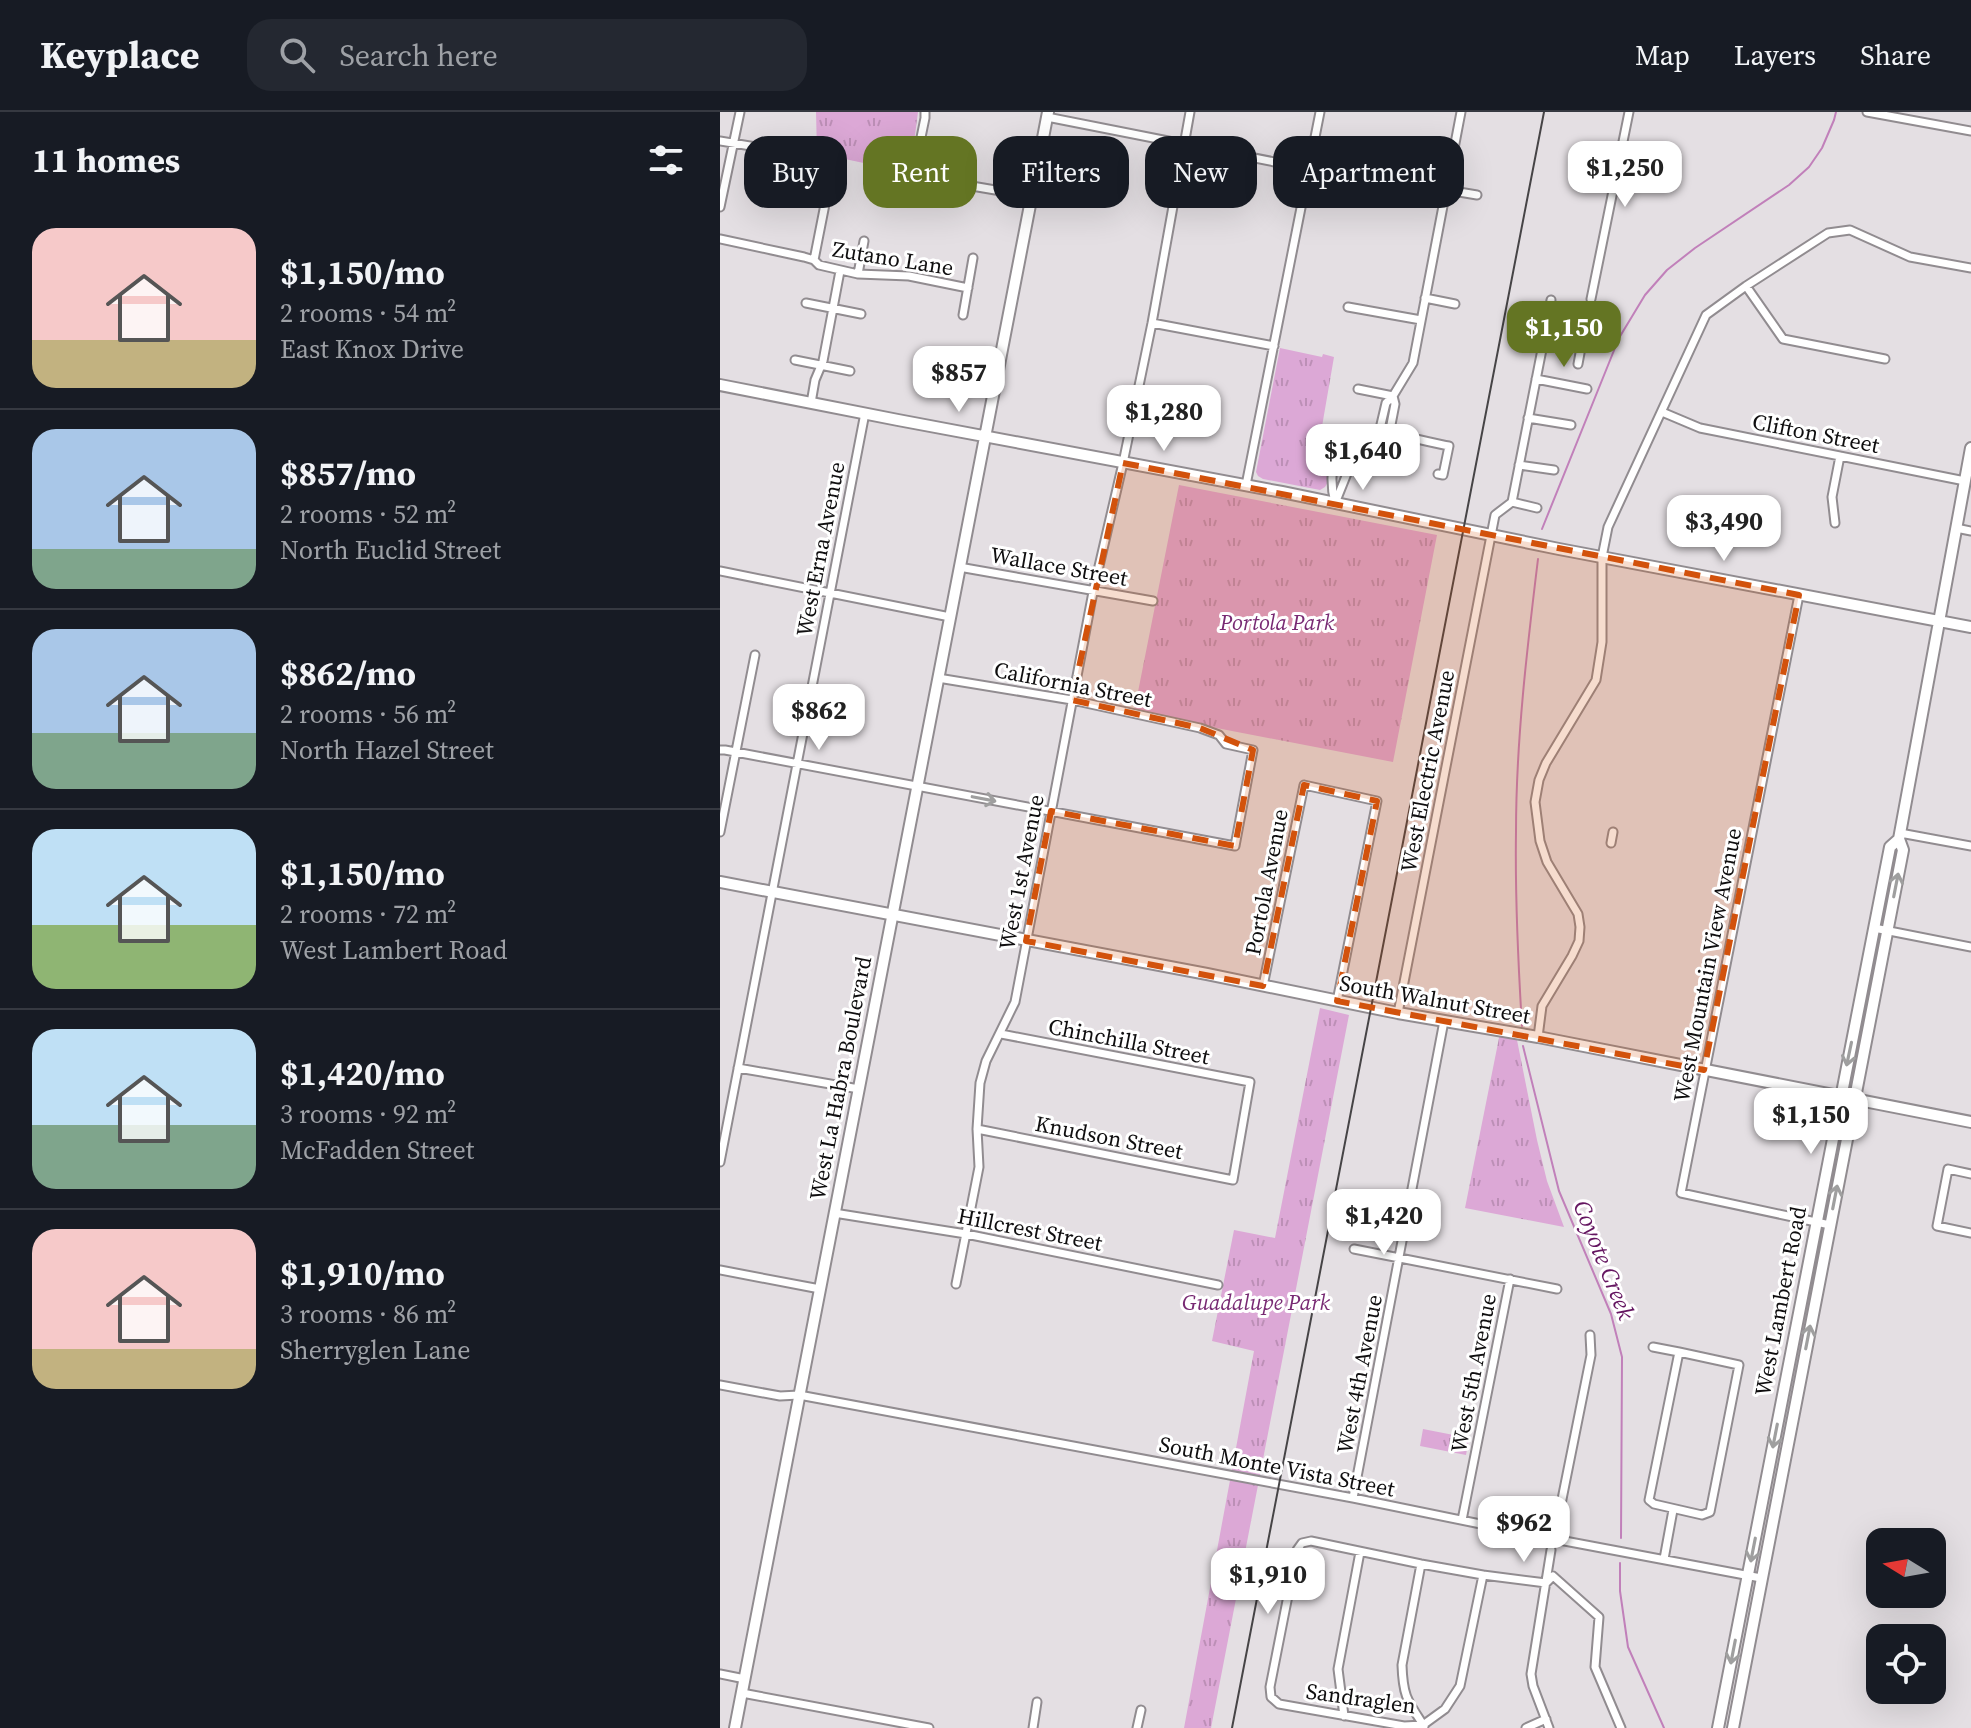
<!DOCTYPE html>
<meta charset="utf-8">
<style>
body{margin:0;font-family:"Source Serif 4",serif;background:#242831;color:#f1f3f6;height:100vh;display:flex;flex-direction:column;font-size:30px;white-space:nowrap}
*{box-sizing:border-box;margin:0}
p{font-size:26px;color:#9ea1a6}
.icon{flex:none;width:44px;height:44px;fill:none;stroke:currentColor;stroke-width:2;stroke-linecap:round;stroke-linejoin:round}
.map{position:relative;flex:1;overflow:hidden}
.side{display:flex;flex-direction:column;background:#171b24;width:720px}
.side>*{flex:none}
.hud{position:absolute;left:24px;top:24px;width:760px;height:72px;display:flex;gap:16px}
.needle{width:52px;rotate:281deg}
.tools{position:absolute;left:1146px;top:1416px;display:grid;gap:16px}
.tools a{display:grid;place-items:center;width:80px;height:80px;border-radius:16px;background:#171b24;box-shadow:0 8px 32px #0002;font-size:40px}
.price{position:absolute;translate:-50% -68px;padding:0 18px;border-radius:16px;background:#fff;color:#222;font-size:26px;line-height:52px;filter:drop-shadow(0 2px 4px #0008)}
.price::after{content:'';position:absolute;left:50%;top:48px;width:24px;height:18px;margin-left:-12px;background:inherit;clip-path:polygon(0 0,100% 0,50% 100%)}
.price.current{background:#647523;color:#fff}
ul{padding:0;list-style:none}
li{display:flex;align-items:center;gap:24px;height:200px;padding:0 32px}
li+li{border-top:2px solid #363941}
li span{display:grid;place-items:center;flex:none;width:224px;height:160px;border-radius:24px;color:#555}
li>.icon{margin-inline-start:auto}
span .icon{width:96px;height:96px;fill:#fffc;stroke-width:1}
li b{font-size:34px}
h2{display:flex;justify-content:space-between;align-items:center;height:96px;padding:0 32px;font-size:34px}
.tag{padding:0 28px;border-radius:24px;background:#171b24;box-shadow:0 8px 32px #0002;font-size:28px;line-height:72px}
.tag.current{background:#647523;color:#fff}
header{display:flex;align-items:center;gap:48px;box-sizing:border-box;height:112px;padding:0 40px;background:#171b24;border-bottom:2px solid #363941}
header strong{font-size:38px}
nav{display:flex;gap:44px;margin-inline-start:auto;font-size:28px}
.search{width:560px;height:72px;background:#242831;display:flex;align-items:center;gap:20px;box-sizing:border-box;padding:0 28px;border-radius:24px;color:#9ea1a6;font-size:30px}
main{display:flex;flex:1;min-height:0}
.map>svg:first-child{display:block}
.park{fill:url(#park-tufts)}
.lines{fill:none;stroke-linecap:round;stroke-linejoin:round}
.stream{stroke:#c180ba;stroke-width:2}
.street-casing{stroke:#918c90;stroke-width:11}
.secondary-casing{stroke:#918c90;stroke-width:14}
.street{stroke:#fff;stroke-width:7}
.secondary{stroke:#fff;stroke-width:10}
.rail{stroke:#464446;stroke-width:2}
.oneway{stroke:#9f9f9f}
.marked{fill:#d2520c;fill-opacity:0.2;stroke:#d2520c;stroke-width:6;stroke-dasharray:16 10;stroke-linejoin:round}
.labels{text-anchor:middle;stroke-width:6;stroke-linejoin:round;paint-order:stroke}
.street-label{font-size:22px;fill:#0f0e0f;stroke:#fff}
.park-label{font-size:22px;font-style:italic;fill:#782a73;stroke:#fff}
.water-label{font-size:24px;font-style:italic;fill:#641560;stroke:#fff}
</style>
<header>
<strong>Keyplace</strong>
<div class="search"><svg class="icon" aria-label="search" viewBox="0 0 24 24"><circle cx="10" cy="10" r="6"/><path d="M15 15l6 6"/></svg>Search here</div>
<nav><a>Map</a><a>Layers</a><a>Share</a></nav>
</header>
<main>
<section class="side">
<h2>11 homes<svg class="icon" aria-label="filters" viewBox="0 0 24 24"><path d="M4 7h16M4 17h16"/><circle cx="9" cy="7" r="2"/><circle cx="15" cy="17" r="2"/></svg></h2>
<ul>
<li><span style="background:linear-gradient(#f6c9c9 70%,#c2b280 0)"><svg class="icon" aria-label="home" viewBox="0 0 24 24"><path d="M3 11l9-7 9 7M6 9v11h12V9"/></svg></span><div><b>$1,150/mo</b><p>2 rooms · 54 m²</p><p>East Knox Drive</p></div></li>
<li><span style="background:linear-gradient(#a9c7e8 75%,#7fa58c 0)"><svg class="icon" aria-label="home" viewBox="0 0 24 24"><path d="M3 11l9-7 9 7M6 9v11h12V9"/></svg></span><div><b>$857/mo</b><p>2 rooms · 52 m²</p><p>North Euclid Street</p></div></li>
<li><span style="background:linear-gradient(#a9c7e8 65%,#7fa58c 0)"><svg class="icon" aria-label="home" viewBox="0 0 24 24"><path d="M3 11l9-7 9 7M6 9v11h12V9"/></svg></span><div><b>$862/mo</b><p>2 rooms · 56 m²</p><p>North Hazel Street</p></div></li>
<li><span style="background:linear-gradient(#bfe0f5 60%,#8fb573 0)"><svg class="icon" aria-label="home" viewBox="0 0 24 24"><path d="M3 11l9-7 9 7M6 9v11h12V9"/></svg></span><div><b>$1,150/mo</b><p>2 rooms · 72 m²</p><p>West Lambert Road</p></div></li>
<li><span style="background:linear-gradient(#bfe0f5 60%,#7fa58c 0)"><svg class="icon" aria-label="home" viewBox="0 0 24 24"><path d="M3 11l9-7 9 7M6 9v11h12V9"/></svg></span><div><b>$1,420/mo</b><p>3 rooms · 92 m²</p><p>McFadden Street</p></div></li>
<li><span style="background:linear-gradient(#f6c9c9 75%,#c2b280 0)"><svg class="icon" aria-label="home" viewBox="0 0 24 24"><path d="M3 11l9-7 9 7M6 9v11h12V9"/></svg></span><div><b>$1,910/mo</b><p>3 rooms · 86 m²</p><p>Sherryglen Lane</p></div></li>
</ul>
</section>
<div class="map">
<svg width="1251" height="1616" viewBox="0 0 1251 1616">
<defs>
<pattern id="park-tufts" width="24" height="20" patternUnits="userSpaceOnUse" patternTransform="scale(2)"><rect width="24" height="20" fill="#dca8d6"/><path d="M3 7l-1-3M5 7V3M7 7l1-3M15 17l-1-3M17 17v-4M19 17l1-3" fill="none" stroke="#bc8fb6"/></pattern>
</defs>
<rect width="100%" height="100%" fill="#e4dfe3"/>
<path class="park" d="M96 0H198L190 61 97 41Z
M560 236 602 245 603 242 614 245 600 326V328L613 330 612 342 608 349V370L605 375 600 378 543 367 538 364 536 360Z
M459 373 717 423 673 650 414 600Z
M600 896 629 903 491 1616H464L534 1239 492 1229 514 1118 555 1126Z
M780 921 796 923 817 1028 827 1069 844 1115 745 1096Z
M703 1317 749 1326 746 1343 700 1334Z"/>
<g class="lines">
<path class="stream" d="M822 417 899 226 925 183 947 158 975 136 1069 73 1089 55 1102 36 1114 8 1116 0
M802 914C798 849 795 784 796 720 796 629 807 537 818 447
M803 934 839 1079 891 1202 902 1245 901 1426
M900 1451V1479L908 1535 944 1616"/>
<defs>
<path id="street" d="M205 0V6L193 64 287 80
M1147 0 1251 19
M327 5 656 70
M0 29 103 46
M698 64 699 60
M727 78 757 83
M0 95 20 0
M0 127 84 145 94 148 99 153 138 162 189 164 248 176
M94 148 109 72
M138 162 144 129
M1026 174 1063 227 1165 247
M705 186 735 192
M871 187 909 0
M86 191 141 202
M628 195 701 208
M243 203 253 146
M432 211 554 234
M827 212 831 188
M75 248 130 259
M858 252 864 219
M816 267 867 277
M638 277 673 284
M91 291 95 268 103 249 120 159
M942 300 980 316 1245 369
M808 306 851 313
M659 321 666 291 673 284 693 251 741 0
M669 323 675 292 673 284
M799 353 834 358
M526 373 600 0
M616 389 628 359 630 339 635 319
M792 390 817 396
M615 391C609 368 612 346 621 324 646 312 701 329 729 334L723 363 718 362
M1115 411 1112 385 1120 344
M1236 416 1251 419
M239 455 433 489
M0 459 230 505
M1079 483 961 1081 1110 1113
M0 638H5L515 734 533 638 506 632 499 623 480 616 352 588 218 566
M0 720 35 543
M1180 721 1251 734
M891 731 893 720
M1154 816 1251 835
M543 874 584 673 657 689 617 889
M678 901 775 403 792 390 827 212 864 219 866 207 894 212
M818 925 822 894 852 844 859 829 860 815 858 802 827 750 820 729 815 690 819 668 826 651 876 568 882 530V445L888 415 986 203 1026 174 1108 121 1130 118 1190 145 1251 156
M18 956 139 977
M257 1017 513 1068 530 970 281 922
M0 1050 145 301
M1251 1062 1228 1057 1217 1114 1251 1121
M114 1101 246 1122 498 1173
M634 1137 837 1177
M0 1158 100 1177
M236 1172 259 1055 257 1017 260 971 266 949 295 890 373 480 403 351 432 211 470 0
M933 1235 959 1240
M959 1240 1019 1253 990 1400 982 1403 934 1392 929 1388Z
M0 1273 60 1284 79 1283 633 1386 834 1427 1041 1466
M633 1386 724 909
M742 1408 790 1167
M834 1427 871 1243 870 1223
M944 1447 953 1398
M701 1452 682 1553C683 1584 687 1588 704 1614
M763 1463 740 1574 725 1597 703 1613 684 1614 559 1592 551 1585 550 1575 577 1438 582 1431 591 1429 701 1452 763 1463 826 1471 833 1464 879 1505 875 1555 901 1616
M0 1562 25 1567
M22 1581 209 1616
M624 1604 618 1557 640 1440
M313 1616 317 1590
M417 1616 421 1598
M806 1616 826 1607
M829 1616 813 1574 811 1562 831 1438"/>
<path id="secondary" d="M0 273 178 308 562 380 839 437 1251 515
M0 770 487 862 678 901 818 925 1251 1010
M15 1616 328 0
M998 1616 1170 735 1179 727
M1013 1616 1183 738 1179 727 1251 336"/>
</defs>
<use href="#street" class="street-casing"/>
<use href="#secondary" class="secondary-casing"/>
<use href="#street" class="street"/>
<use href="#secondary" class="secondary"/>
<path class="rail" d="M512 1616 824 0"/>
</g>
<defs><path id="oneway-shaft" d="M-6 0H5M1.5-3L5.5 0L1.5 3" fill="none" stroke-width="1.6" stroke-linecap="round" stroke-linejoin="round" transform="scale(2)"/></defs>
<g class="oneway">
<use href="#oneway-shaft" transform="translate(264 687) rotate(11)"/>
<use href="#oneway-shaft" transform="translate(1176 773) rotate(-79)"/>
<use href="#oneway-shaft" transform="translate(1129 942) rotate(102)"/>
<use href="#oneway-shaft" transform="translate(1115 1085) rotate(-79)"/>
<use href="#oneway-shaft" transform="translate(1088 1225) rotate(-79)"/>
<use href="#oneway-shaft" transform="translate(1055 1324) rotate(101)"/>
<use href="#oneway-shaft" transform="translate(1033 1438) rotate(101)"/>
<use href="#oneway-shaft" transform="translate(1013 1540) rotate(101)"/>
</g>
<path class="marked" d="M403 351 1079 483 984 958 617 889 657 689 584 673 543 874 306 829 331 699 515 734 533 638 480 616 352 588Z"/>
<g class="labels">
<g class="street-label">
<text transform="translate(173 146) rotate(9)" y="8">Zutano Lane</text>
<text transform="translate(1096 321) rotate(11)" y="8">Clifton Street</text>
<text transform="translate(100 437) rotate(-79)" y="8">West Erna Avenue</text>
<text transform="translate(339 454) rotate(10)" y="8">Wallace Street</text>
<text transform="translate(353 572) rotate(11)" y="8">California Street</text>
<text transform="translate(707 659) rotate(-79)" y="8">West Electric Avenue</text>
<text transform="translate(301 760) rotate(-79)" y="8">West 1st Avenue</text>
<text transform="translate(546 770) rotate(-79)" y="8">Portola Avenue</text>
<text transform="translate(987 853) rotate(-79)" y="8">West Mountain View Avenue</text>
<text transform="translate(715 887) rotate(10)" y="8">South Walnut Street</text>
<text transform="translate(409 929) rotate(11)" y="8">Chinchilla Street</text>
<text transform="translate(120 966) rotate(-79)" y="8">West La Habra Boulevard</text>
<text transform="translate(389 1025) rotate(11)" y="8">Knudson Street</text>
<text transform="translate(310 1117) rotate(11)" y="8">Hillcrest Street</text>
<text transform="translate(1060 1189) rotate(-79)" y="8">West Lambert Road</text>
<text transform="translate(753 1261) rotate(-79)" y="8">West 5th Avenue</text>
<text transform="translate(639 1262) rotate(-79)" y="8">West 4th Avenue</text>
<text transform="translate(557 1354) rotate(11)" y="8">South Monte Vista Street</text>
<text transform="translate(641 1586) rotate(8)" y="8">Sandraglen</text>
</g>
<g class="park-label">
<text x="557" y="518">Portola Park</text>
<text x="536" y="1198">Guadalupe Park</text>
</g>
<g class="water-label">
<text transform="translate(884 1148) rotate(68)" y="8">Coyote Creek</text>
</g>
</g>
</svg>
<div class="tools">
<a><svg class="needle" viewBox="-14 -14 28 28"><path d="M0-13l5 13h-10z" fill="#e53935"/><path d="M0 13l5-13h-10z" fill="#9ea1a6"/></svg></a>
<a><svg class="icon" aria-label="locate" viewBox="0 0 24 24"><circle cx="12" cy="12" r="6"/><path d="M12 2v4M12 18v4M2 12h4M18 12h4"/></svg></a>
</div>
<b class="price" style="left:905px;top:97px">$1,250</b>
<b class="price current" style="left:844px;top:257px">$1,150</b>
<b class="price" style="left:239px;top:302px">$857</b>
<b class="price" style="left:444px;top:341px">$1,280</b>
<b class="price" style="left:643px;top:380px">$1,640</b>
<b class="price" style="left:1004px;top:451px">$3,490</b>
<b class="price" style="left:99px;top:640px">$862</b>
<b class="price" style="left:1091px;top:1044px">$1,150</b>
<b class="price" style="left:664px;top:1145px">$1,420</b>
<b class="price" style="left:804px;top:1452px">$962</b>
<b class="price" style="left:548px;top:1504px">$1,910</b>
<div class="hud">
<a class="tag">Buy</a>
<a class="tag current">Rent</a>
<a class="tag">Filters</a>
<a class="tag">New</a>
<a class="tag">Apartment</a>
</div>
</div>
</main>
